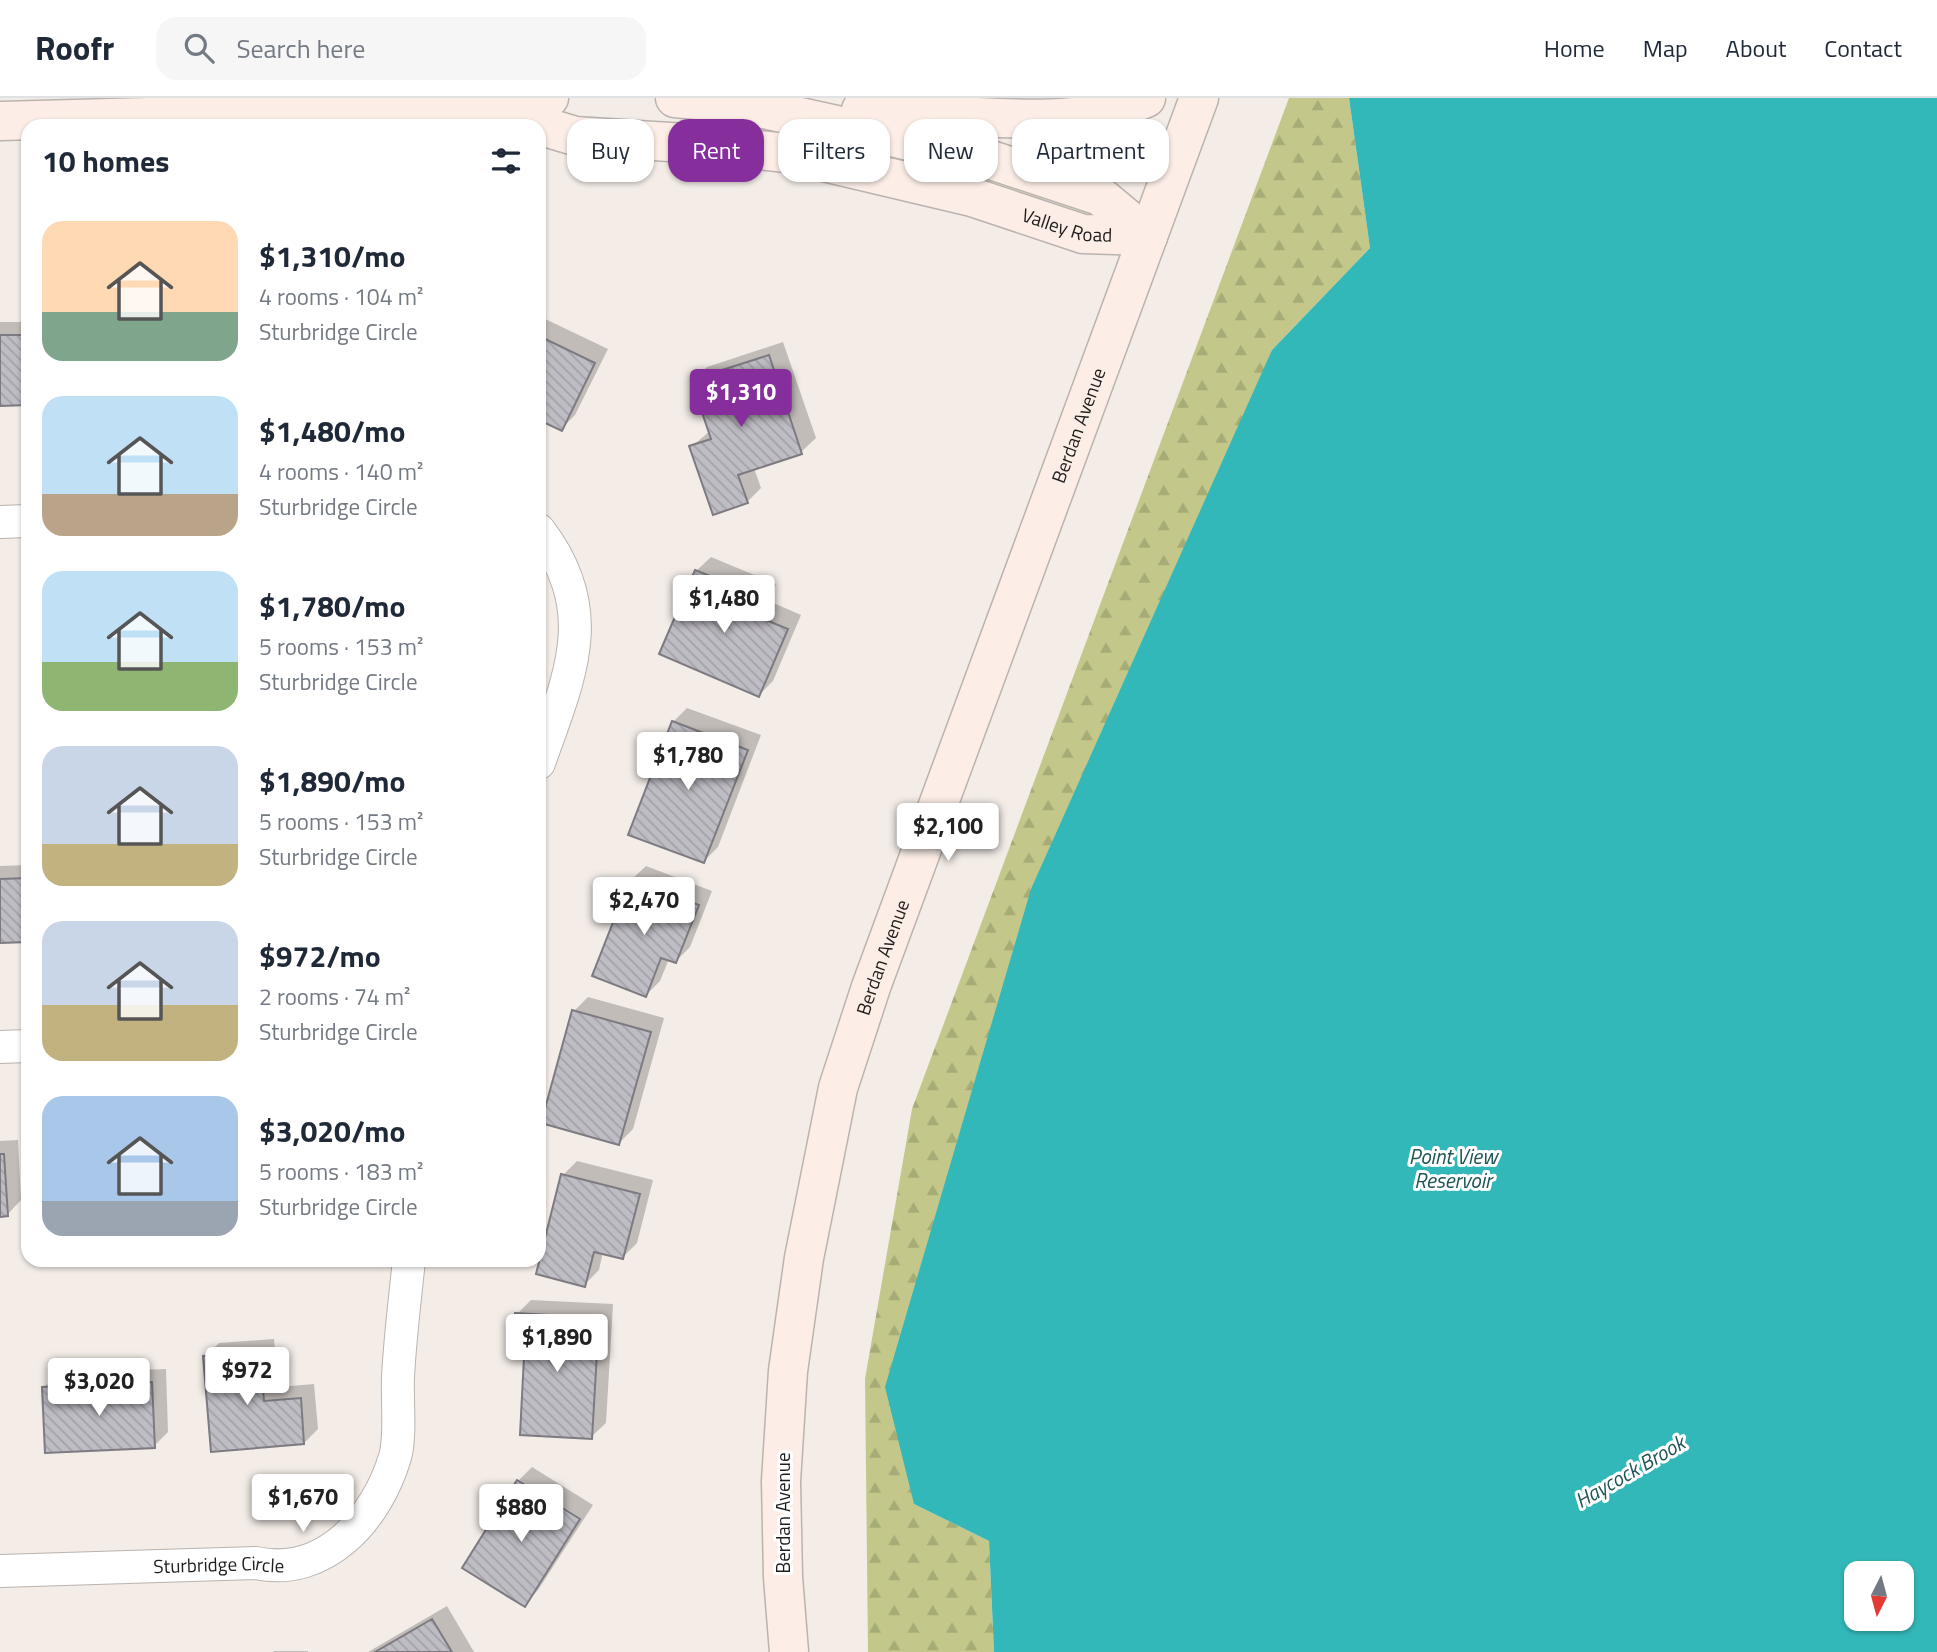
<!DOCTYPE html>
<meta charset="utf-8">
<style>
body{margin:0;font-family:"Titillium Web",sans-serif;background:#f6f6f7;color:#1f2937;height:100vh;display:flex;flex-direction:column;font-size:26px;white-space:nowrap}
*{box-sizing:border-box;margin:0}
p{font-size:23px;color:#747a83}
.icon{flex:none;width:38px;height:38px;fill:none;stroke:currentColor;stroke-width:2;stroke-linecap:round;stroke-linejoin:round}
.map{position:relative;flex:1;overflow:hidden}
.sheet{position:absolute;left:21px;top:21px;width:525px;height:1148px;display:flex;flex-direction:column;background:#fff;border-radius:21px;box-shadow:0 2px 5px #0004}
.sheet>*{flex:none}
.top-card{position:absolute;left:567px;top:21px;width:665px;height:63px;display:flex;gap:14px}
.needle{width:46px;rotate:186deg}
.tools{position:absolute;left:1844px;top:1463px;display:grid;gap:14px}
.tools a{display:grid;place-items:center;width:70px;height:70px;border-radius:14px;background:#fff;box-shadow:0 2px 5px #0004;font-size:35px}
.price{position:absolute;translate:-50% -60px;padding:0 16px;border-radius:7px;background:#fff;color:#222;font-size:23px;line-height:46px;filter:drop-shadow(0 2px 4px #0008)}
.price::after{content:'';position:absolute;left:50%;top:42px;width:21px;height:16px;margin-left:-10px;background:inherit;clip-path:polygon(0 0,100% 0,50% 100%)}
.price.active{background:#852e9c;color:#fff}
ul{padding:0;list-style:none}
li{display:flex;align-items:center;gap:21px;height:175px;padding:0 21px}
li span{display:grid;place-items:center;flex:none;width:196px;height:140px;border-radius:21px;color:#555}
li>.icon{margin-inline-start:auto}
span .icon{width:84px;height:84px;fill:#fffc;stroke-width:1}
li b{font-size:30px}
h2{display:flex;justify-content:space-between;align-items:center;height:84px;padding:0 21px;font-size:30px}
.pill{padding:0 24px;border-radius:21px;background:#fff;box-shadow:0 2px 5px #0004;font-size:24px;line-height:63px}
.pill.active{background:#852e9c;color:#fff}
header{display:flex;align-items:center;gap:42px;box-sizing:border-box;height:98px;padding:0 35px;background:#fff;border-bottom:2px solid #e0e1e3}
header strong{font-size:33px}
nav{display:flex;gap:38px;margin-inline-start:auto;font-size:24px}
.search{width:490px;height:63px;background:#f6f6f7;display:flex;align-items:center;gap:18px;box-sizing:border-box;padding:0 24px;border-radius:21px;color:#747a83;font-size:26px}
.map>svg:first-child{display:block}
.forest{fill:url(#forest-firs)}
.water{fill:#33b8b9;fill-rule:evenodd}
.shadow{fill:#0003}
.building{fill:url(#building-back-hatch);stroke:#7d7b81;stroke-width:2}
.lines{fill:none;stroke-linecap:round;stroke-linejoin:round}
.street-casing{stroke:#bab3ae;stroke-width:34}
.secondary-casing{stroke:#bab3ae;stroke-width:41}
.street{stroke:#fff;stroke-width:32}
.secondary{stroke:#fceee7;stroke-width:38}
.labels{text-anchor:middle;stroke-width:6;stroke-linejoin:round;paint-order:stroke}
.street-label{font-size:19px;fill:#1f1d1b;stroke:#fff}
.water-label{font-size:21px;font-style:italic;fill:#205556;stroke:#fff}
</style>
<header>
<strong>Roofr</strong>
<div class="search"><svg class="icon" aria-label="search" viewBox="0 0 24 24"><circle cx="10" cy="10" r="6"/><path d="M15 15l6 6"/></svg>Search here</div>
<nav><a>Home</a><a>Map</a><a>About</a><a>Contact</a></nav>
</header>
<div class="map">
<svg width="1937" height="1554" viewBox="0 0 1937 1554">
<defs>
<pattern id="forest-firs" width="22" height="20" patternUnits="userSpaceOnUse" patternTransform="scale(1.75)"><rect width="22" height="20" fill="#c3c88a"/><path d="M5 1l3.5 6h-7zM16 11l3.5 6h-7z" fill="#a7ab76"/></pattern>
<pattern id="building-back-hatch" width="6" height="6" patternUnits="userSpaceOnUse" patternTransform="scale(1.75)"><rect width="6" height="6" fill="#bfbdc4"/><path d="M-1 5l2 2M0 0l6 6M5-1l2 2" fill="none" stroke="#a4a2a8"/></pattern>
</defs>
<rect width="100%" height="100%" fill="#f3ece7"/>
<path class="forest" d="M1289 0H1349L1370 150 1272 252 914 1406 989 1443 994 1554H868L865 1281 912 1011Z"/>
<path class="water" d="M1349 0H1937V1554H994L989 1443 914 1406 885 1289 1031 791 1272 252 1370 150ZM1857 1475H1902V1521H1857Z"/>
<path class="shadow" d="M539 218 608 251 575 317 561 331 539 320Z
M0 224H28V306L0 307Z
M783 244 816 340 801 354 754 370 761 390 747 404 691 349 710 333 693 283 707 269Z
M711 459 776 486 769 503 801 517 773 583 759 597 696 473Z
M687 610 761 637 718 749 704 763 673 624Z
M28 767V842L0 844V768Z
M646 768 712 793 690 849 676 863 669 861 660 883 646 897 631 782Z
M588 899 664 920 633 1031 619 1045 574 913Z
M18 1042 21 1102 7 1117H0V1043Z
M577 1063 653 1082 637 1145 622 1160 603 1154 599 1172 584 1187 563 1077Z
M531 1202 613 1206 606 1325 591 1339 526 1257 517 1216Z
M274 1241 278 1289 314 1286 318 1331 304 1345 205 1259 219 1245Z
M166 1271 168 1334 154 1348 44 1290 58 1275Z
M532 1369 593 1407 538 1492 524 1507 518 1383Z
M447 1508 474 1554H368Z
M274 1553H308V1554H273Z"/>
<path class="building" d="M0 237H28V307L0 308Z
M539 238 595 265 562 333 539 322Z
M769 257 802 356 738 377 748 405 713 417 689 348 711 341 691 282Z
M695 472 763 500 756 518 788 531 759 599 659 556Z
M672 623 748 652 704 765 628 737Z
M28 780V844L0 845V781Z
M630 781 699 807 676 865 661 860 646 899 592 878Z
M572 912 651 934 619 1047 541 1025Z
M0 1056H4L8 1118 0 1119Z
M561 1076 640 1096 623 1161 594 1154 585 1189 536 1176Z
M515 1215 599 1220 592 1341 520 1337 524 1259 512 1258Z
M260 1254 264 1303 301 1300 304 1346 211 1354 203 1258Z
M152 1284 155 1350 45 1355 42 1289Z
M517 1382 580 1421 525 1509 462 1470Z
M432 1521 452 1554H375Z"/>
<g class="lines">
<defs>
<g id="street">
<path d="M0 424 28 423"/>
<path d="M539 432C602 514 569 579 539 665"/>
<path d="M0 949 28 948"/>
<path id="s1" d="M0 1473 256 1465C325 1480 377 1420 395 1359 401 1339 397 1302 398 1279 400 1240 405 1201 409 1162"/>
</g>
<g id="secondary">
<path d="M675 0 741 6 982 59 1100 98 1148 138"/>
<path d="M861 12C899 14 937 17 975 19 1034 22 1091 25 1146 0"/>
<path id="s2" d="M498 15 575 38 701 46 786 55 972 99 1083 136 1148 138"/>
<path d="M0 23 223 17 498 15 549 0"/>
<path id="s3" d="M789 1554 783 1479 781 1383 788 1273 804 1160 838 990 871 889 1199 0"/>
</g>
</defs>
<use href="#street" class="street-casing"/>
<use href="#secondary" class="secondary-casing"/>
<use href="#street" class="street"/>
<use href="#secondary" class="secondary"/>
</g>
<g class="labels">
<g class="street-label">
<text dy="7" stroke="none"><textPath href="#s2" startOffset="583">Valley Road</textPath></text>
<text dy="7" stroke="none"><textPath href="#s3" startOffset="1274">Berdan Avenue</textPath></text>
<text dy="7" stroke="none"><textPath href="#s3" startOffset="707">Berdan Avenue</textPath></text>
<text transform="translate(783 1415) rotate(-90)" y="7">Berdan Avenue</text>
<text dy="7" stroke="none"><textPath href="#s1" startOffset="219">Sturbridge Circle</textPath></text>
</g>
<g class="water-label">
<text x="1453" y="1066">Point View<tspan x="1453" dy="24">Reservoir</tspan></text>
<text transform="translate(1630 1374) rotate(-30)" y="7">Haycock Brook</text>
</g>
</g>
</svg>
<div class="tools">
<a><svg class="needle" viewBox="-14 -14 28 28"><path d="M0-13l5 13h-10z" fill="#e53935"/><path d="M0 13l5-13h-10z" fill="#747a83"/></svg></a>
</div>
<b class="price active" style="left:741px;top:331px">$1,310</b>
<b class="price" style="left:724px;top:537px">$1,480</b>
<b class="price" style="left:688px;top:694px">$1,780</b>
<b class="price" style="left:948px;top:765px">$2,100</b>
<b class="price" style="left:644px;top:839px">$2,470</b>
<b class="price" style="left:557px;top:1276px">$1,890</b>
<b class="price" style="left:247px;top:1309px">$972</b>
<b class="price" style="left:99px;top:1320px">$3,020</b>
<b class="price" style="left:303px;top:1436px">$1,670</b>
<b class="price" style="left:521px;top:1446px">$880</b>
<div class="top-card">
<a class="pill">Buy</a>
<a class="pill active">Rent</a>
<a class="pill">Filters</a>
<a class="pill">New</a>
<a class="pill">Apartment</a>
</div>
<section class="sheet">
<h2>10 homes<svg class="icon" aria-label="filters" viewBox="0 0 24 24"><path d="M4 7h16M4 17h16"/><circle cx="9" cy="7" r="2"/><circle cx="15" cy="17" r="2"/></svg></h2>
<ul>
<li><span style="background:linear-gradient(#ffd9b3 65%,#7fa58c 0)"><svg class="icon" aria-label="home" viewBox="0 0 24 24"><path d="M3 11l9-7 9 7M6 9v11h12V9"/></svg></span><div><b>$1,310/mo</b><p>4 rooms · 104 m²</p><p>Sturbridge Circle</p></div></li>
<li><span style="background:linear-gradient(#bfe0f5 70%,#b9a48a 0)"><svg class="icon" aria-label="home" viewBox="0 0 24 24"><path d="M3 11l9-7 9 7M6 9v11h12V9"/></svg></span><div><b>$1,480/mo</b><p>4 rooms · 140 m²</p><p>Sturbridge Circle</p></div></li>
<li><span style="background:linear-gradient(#bfe0f5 65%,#8fb573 0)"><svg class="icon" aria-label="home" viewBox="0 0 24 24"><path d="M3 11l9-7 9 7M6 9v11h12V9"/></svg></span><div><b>$1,780/mo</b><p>5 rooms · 153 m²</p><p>Sturbridge Circle</p></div></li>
<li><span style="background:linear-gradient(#c9d6e8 70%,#c2b280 0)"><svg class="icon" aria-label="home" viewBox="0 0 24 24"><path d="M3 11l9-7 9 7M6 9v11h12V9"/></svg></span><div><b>$1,890/mo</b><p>5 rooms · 153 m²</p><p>Sturbridge Circle</p></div></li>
<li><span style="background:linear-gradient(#c9d6e8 60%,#c2b280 0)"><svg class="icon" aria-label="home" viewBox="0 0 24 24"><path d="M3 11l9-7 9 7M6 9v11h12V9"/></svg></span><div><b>$972/mo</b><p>2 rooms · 74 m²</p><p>Sturbridge Circle</p></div></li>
<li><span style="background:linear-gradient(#a9c7e8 75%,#9aa5b1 0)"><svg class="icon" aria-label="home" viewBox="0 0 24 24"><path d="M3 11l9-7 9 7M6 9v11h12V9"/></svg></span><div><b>$3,020/mo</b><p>5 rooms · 183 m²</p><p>Sturbridge Circle</p></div></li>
</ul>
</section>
</div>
